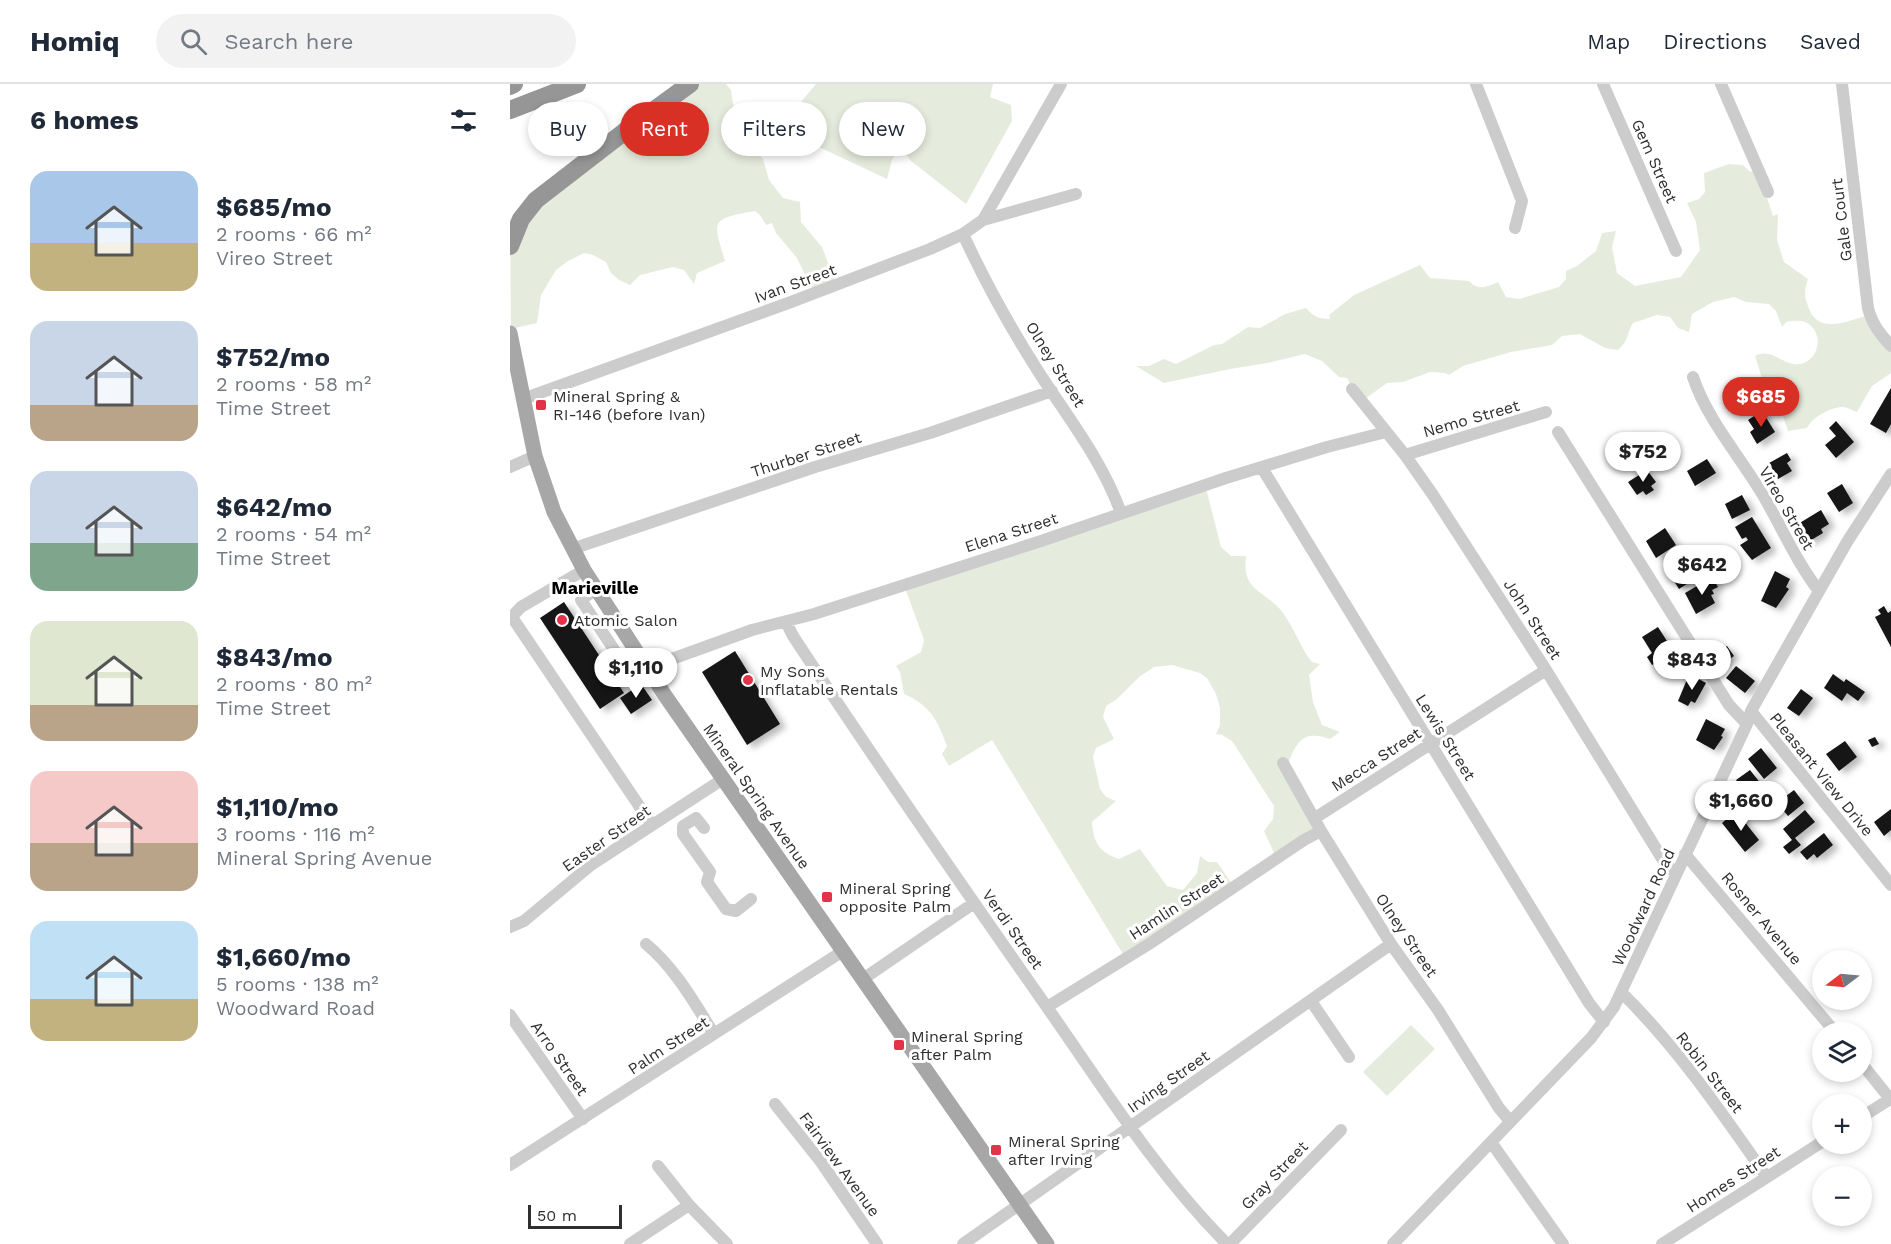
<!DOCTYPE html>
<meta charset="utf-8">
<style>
body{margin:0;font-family:"Work Sans",sans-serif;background:#f2f2f3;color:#1f2937;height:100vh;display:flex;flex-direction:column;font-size:22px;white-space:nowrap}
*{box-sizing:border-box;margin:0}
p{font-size:20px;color:#747a83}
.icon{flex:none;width:33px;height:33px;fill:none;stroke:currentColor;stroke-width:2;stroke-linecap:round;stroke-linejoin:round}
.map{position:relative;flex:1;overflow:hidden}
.details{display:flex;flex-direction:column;background:#fff;width:510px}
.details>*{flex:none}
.top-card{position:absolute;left:18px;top:18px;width:570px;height:54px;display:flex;gap:12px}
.needle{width:39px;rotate:254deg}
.tools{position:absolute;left:1302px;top:866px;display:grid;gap:12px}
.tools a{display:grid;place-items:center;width:60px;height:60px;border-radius:50%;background:#fff;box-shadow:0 3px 9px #0003;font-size:30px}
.scale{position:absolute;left:18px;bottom:15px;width:94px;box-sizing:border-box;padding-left:6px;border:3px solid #2f2f2f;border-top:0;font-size:16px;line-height:21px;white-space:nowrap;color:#2f2f2f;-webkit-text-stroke:4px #fff;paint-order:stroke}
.price{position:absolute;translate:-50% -51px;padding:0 14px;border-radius:21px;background:#fff;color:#222;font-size:20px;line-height:39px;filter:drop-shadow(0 2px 3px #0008)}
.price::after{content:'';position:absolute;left:50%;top:36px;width:18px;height:14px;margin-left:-9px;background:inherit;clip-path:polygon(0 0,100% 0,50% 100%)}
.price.current{background:#d93025;color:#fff}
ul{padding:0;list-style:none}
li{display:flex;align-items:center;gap:18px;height:150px;padding:0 30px}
li span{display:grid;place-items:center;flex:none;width:168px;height:120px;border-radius:18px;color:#555}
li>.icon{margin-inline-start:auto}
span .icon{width:72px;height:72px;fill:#fffc;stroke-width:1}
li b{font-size:26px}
h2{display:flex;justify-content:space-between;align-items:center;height:72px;padding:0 30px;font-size:26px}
.pill{padding:0 21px;border-radius:27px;background:#fff;box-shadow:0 3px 9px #0003;font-size:21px;line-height:54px}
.pill.current{background:#d93025;color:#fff}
header{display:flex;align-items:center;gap:36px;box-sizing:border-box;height:84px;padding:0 30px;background:#fff;border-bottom:2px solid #e0e1e3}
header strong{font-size:28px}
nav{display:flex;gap:33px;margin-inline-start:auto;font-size:21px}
.search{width:420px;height:54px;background:#f2f2f3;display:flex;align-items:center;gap:15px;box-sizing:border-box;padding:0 21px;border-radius:33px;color:#747a83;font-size:22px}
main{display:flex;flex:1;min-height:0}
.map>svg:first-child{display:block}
.green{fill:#e6ecdd}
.building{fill:#161616;filter:url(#shadow)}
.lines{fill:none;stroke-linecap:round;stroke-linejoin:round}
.minor{stroke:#ccc;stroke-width:12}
.major{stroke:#a7a7a7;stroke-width:15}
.highway{stroke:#969696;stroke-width:18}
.poi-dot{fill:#e43248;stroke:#fff;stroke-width:2}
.labels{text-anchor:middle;stroke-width:6;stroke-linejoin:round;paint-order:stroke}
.street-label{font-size:16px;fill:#2f2f2f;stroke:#fff}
.poi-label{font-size:16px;fill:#2f2f2f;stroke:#fff;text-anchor:start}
.neighbourhood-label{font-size:18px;font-weight:bold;fill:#000;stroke:#fff}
</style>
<header>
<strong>Homiq</strong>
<div class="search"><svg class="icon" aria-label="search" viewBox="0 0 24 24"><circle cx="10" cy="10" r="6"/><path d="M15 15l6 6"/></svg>Search here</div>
<nav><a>Map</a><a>Directions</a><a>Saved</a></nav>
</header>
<main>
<section class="details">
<h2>6 homes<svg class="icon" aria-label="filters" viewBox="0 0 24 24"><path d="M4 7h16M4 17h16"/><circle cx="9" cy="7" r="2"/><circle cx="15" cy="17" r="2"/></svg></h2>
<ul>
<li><span style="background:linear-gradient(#a9c7e8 60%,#c2b280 0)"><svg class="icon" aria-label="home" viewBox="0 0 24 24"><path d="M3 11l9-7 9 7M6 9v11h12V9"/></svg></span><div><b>$685/mo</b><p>2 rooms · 66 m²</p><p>Vireo Street</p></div></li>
<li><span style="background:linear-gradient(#c9d6e8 70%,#b9a48a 0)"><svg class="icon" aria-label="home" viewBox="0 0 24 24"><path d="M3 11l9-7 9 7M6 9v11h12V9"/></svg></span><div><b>$752/mo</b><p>2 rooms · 58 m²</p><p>Time Street</p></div></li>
<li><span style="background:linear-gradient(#c9d6e8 60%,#7fa58c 0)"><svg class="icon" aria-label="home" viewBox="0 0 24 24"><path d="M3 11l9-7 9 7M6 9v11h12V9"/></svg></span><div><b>$642/mo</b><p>2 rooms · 54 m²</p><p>Time Street</p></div></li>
<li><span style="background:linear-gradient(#dfe7d0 70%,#b9a48a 0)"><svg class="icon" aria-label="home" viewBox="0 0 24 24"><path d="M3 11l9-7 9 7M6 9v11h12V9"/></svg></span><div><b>$843/mo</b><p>2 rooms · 80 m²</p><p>Time Street</p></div></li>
<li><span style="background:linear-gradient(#f6c9c9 60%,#b9a48a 0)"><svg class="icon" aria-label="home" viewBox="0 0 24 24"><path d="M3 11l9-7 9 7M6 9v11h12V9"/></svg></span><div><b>$1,110/mo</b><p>3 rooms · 116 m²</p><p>Mineral Spring Avenue</p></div></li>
<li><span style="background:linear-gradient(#bfe0f5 65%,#c2b280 0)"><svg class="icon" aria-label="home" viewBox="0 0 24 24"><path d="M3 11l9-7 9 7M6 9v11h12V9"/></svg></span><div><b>$1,660/mo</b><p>5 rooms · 138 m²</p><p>Woodward Road</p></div></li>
</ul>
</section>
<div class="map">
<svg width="1381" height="1160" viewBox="0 0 1381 1160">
<defs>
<filter id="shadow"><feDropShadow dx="6" dy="3.5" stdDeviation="3" flood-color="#0004"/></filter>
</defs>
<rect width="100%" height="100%" fill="#fff"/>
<path class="green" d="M176 0H216L221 6 223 20 247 68 253 75 259 96 273 114 290 118 291 138 312 163 326 200 304 209 287 174 266 149 262 139 256 141 250 131 245 127C201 135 202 135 215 177L187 189 184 200 174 186 163 183 130 191 120 201 109 196 101 189 96 178 83 171 74 169 58 177 46 186 31 211 27 239 1 245 0 135 18 123Z
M306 0H483L480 13 501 21 502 37 456 120 401 77 390 63 382 76 377 95 309 63 284 46 282 29Z
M1219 80 1233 81 1239 87 1249 89 1263 132 1268 130 1267 156 1274 178 1298 195C1294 207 1294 211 1298 222 1308 253 1339 236 1362 230L1381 255V289L1362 302 1347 328C1342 326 1336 323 1332 323 1319 324 1303 333 1297 344L1278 347 1267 313 1256 307 1245 272C1263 262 1276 286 1294 279 1311 272 1313 246 1295 238 1289 236 1282 237 1276 238L1272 243 1266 227 1259 220 1236 218 1224 213 1203 218 1182 230 1179 248 1168 244 1160 233 1147 231 1123 239C1115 252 1121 254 1108 266L1095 264 1070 250 1052 252 1042 261 1001 268 953 282 939 291 935 289 920 288 893 298 877 299 855 315 842 305 837 294 829 293 812 277 795 270 758 279 720 285 654 299 626 282H639L654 275 666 280 704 261 712 260 738 243 750 244 775 230 796 224C803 232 808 235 820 235L819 231 844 211 910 181 920 194 959 197C968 207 977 203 988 198L996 213 1009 215 1049 203 1056 195V187L1067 182 1086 167 1092 149 1106 147 1102 163 1107 189 1125 202 1171 193 1190 166 1186 138 1177 119 1189 115 1195 108 1194 89Z
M696 404 711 463 721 472H736C732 506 751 505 769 524 780 536 789 559 798 573L802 578 810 580 799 591 803 618 812 641 830 648 820 655C793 646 787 657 778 680L814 746 766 773 754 747 763 735 764 722 722 657 712 651 706 650 710 641V624L706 610 697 594 690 589 662 581 644 583 629 593 607 615 596 622 593 633 604 655 586 664 583 673 590 705 596 713 606 717 582 738C583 758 590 769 609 775L630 765 657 802 673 806 687 789 690 772 698 778H707L724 803 616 875 482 656 439 682 432 670 437 662C427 636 421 622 394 610L390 588 386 582 411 568 414 556 394 501Z
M901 941 925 965 877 1012 853 988Z"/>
<path class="building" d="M1381 304V340L1376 349 1360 340Z
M1252 327 1265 348 1247 360 1240 348 1244 345 1238 336Z
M1326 337 1344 358 1326 374 1315 361 1326 352 1319 344Z
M1277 369 1281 376 1277 379 1282 387 1268 395 1259 379Z
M1197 375 1206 389 1185 402 1177 387Z
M1137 386 1146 398 1141 402 1144 406 1136 411 1133 407 1127 411 1118 398Z
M1332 400 1343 419 1329 428 1317 409Z
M1232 411 1240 426 1222 435 1215 420Z
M1311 426 1319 440 1311 445 1313 449 1298 458 1288 440Z
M1242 433 1261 464 1242 476 1230 461 1238 456 1236 453 1232 455 1225 443Z
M1155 444 1166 461 1146 474 1136 457Z
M1185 473 1194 489 1169 505 1159 489Z
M1265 487 1280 495 1276 503 1279 505 1266 524 1251 517Z
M1202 493 1208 503 1202 506 1204 510 1201 511 1205 519 1186 530 1175 509Z
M54 518 114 609 90 625 30 534Z
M1374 522 1378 529 1381 527V563L1365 533 1371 530 1368 526Z
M1148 543 1164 568 1142 581 1137 573 1142 569 1132 553Z
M1217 562 1224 572 1212 580 1205 570Z
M225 567 270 640 237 661 192 588Z
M1226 582 1245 597 1235 609 1216 594Z
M1323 590 1334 598 1336 595 1355 608 1348 617 1337 609 1332 617 1314 604Z
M1178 593 1184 596 1185 593 1196 599 1185 619 1181 617 1178 622 1168 617Z
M131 600 142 616 121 630 110 614Z
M1291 605 1303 614 1289 632 1277 624Z
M1196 635 1215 645 1211 652 1213 653 1204 666 1186 656Z
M1365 653 1369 660 1362 663 1358 656Z
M1335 657 1347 673 1329 687 1316 670Z
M1251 664 1267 684 1254 695 1238 675Z
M1240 686 1255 705 1241 715 1226 696Z
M1284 706 1294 719 1278 732 1267 719Z
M1239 714 1246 723 1240 727 1233 718Z
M1381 725V746L1374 752 1364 738Z
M1295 726 1305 738 1285 754 1291 761 1279 770 1273 763 1282 756 1273 745Z
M1226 727 1249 756 1235 768 1212 739Z
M1314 749 1323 761 1307 774 1304 770 1297 776 1290 768Z"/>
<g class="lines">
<path class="minor" d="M966 0 1012 117 1005 144
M1093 0 1166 167
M1211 0 1258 108
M1332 0 1358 224C1362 240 1370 250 1381 262
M473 136 551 0
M453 150C474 196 500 243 528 287 558 334 592 376 611 429
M1183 293C1197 335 1228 370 1251 408 1271 441 1285 476 1309 507
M842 305 895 371 923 411 1036 586 1153 776 1166 790
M13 315 281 218 420 165 453 150 473 136 566 110
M1048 348 1219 621 1237 640
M895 371 1036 328
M0 383 25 372
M752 384 1079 919 1094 938
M62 465 305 383 420 349 542 307
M86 505 71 516 123 594 148 580 242 546 304 530 528 458 716 394 817 363 876 348
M2 533 142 741
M0 535 11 523 74 486
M276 538 283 552C366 678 452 802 539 926 595 1006 648 1091 717 1160
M1241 627 1381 801
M773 679 811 747 881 860 928 926 989 1024 1000 1037
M805 734 1036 586
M194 744 186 734 173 742V750L200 788 197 798 216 825 226 827 241 815
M1175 770 1325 948
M0 843 14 837 81 781 213 695
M136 860C165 884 184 918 204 950
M353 895 464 819
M1112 909C1167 963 1212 1029 1256 1092
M801 917 839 973
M537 923 639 860 794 756 811 747
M0 931 73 1035
M1352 980 1381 1016
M265 1020 311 1078 367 1160
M1352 1033 1380 1015
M981 1058 1053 1160
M0 1081 333 867
M148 1082 179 1121 217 1160
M120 1160 179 1121
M453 1160 881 860
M720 1160 831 1046
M883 1160 1081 954 1104 923 1237 640 1241 627 1337 458 1381 390
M1152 1160 1312 1058"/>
<path class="major" d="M0 249 25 372 44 428 74 486 154 610 537 1160"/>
<path class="highway" d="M0 2 4 0
M0 26 67 0
M0 162 11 135 26 116 114 48 180 0"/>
</g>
<g class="poi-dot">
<rect x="25" y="315" width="12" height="12" rx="3"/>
<circle cx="52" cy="536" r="6"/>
<circle cx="238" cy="596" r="6"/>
<rect x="311" y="807" width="12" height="12" rx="3"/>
<rect x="383" y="955" width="12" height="12" rx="3"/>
<rect x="480" y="1060" width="12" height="12" rx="3"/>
</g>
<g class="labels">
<g class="street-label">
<text transform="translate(1145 77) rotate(66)" y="6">Gem Street</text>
<text transform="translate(1331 136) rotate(-97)" y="6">Gale Court</text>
<text transform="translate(285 199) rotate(-20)" y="6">Ivan Street</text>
<text transform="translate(546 280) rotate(58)" y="6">Olney Street</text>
<text transform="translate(961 334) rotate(-16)" y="6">Nemo Street</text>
<text transform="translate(296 370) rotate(-18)" y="6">Thurber Street</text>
<text transform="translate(1277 424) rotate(60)" y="6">Vireo Street</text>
<text transform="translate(501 448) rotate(-18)" y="6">Elena Street</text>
<text transform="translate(1023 535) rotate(57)" y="6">John Street</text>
<text transform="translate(936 653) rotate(58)" y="6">Lewis Street</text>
<text transform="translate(866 675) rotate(-33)" y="6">Mecca Street</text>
<text transform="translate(1312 690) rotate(51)" y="6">Pleasant View Drive</text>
<text transform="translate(247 712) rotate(55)" y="6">Mineral Spring Avenue</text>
<text transform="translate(96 754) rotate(-35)" y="6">Easter Street</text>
<text transform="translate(666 822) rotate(-33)" y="6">Hamlin Street</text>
<text transform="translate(1133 823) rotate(-65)" y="6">Woodward Road</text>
<text transform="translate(1252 834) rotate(50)" y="6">Rosner Avenue</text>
<text transform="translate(503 845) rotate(55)" y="6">Verdi Street</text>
<text transform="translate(897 851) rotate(56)" y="6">Olney Street</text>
<text transform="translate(158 961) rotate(-33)" y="6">Palm Street</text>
<text transform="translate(50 974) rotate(55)" y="6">Arro Street</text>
<text transform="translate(1200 988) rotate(52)" y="6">Robin Street</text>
<text transform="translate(658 997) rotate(-35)" y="6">Irving Street</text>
<text transform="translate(330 1080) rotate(54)" y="6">Fairview Avenue</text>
<text transform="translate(764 1091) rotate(-46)" y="6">Gray Street</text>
<text transform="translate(1223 1095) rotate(-33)" y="6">Homes Street</text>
</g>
<g class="poi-label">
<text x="43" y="318">Mineral Spring &amp;<tspan x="43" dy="18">RI-146 (before Ivan)</tspan></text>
<text x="64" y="542">Atomic Salon</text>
<text x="250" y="593">My Sons<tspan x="250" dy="18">Inflatable Rentals</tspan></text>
<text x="329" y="810">Mineral Spring<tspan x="329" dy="18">opposite Palm</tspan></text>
<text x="401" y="958">Mineral Spring<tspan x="401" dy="18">after Palm</tspan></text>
<text x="498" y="1063">Mineral Spring<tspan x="498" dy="18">after Irving</tspan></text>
</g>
<g class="neighbourhood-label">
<text x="85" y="510">Marieville</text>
</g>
</g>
</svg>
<div class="tools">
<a><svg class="needle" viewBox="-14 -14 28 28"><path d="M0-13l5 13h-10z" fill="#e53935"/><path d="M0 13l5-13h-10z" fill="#747a83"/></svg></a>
<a><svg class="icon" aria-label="layers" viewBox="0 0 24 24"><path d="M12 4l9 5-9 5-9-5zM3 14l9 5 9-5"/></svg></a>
<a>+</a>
<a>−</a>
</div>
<div class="scale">50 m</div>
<b class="price current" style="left:1251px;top:344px">$685</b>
<b class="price" style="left:1133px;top:399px">$752</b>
<b class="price" style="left:1192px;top:512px">$642</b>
<b class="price" style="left:1182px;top:607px">$843</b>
<b class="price" style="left:126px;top:615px">$1,110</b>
<b class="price" style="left:1231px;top:748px">$1,660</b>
<div class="top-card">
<a class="pill">Buy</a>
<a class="pill current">Rent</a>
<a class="pill">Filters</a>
<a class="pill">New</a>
</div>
</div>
</main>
